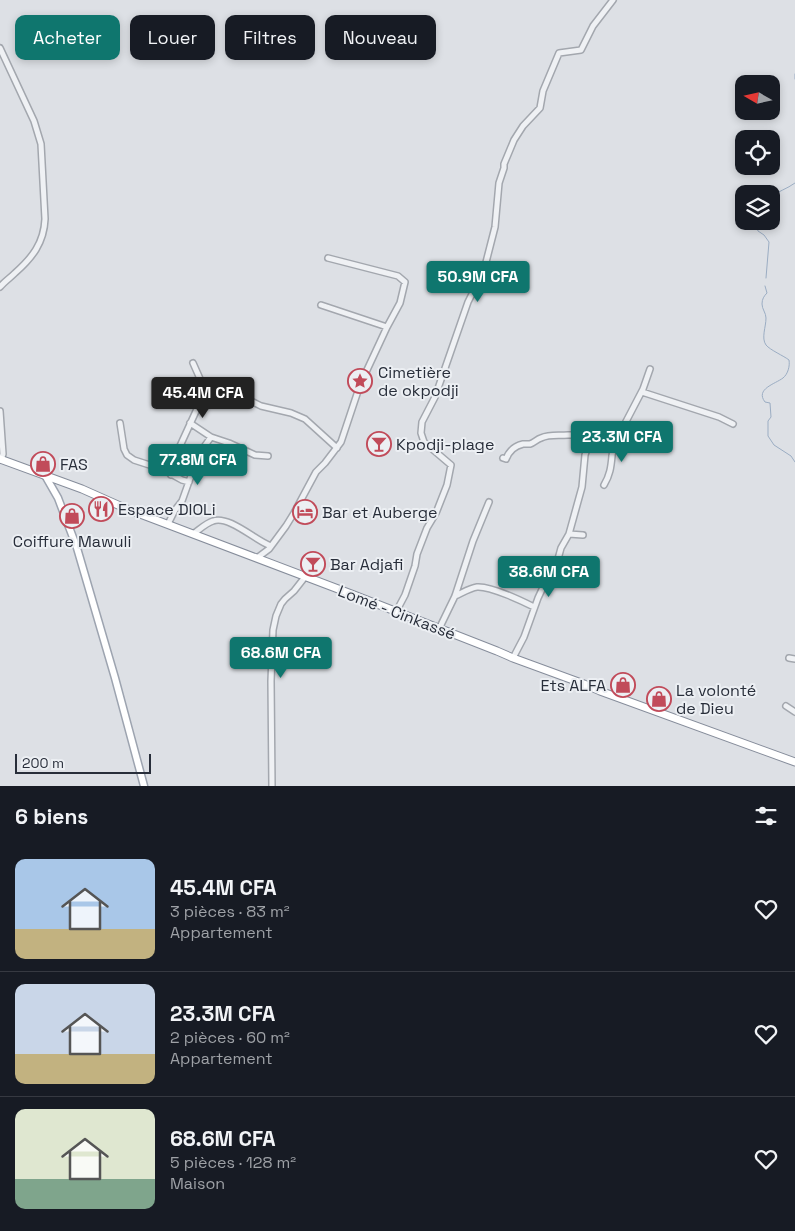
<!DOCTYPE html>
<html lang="fr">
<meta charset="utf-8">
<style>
body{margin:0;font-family:"Space Grotesk",sans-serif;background:#20242c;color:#f1f3f6;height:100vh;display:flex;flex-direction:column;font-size:19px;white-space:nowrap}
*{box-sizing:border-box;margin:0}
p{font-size:16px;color:#9ea1a6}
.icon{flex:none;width:28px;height:28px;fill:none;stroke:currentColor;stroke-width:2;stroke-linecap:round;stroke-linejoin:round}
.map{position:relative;height:786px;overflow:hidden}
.sheet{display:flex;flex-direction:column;background:#171b24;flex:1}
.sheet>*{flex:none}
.hud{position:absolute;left:15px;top:15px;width:500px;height:45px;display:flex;gap:10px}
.needle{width:32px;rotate:279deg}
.controls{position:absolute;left:735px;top:75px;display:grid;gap:10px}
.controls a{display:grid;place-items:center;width:45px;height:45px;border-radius:10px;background:#171b24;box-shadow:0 2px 8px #0003;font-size:25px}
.scale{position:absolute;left:15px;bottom:12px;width:136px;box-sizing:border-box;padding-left:5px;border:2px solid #282e3a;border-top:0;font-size:14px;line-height:18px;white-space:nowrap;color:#282e3a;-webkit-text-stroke:4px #eceff3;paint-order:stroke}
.price{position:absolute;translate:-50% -42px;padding:0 11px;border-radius:5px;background:#0f766e;color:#fff;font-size:16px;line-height:32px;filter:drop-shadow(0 1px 2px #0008)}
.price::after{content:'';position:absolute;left:50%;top:30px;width:15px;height:11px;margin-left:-8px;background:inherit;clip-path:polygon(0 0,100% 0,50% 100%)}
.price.active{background:#222;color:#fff}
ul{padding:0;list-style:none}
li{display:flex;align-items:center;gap:15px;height:125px;padding:0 15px}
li+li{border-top:1px solid #363941}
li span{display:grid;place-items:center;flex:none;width:140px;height:100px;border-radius:10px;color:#555}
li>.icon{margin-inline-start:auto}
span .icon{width:60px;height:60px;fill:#fffc;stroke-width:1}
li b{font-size:21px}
h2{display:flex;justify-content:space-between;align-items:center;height:60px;padding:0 15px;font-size:21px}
.pill{padding:0 18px;border-radius:10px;background:#171b24;box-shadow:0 2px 8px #0003;font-size:18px;line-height:45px}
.pill.active{background:#0f766e;color:#fff}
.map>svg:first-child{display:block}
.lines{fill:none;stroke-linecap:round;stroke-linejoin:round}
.stream{stroke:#9badc3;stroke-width:1}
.minor-casing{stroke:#a3a7ae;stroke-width:8}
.major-casing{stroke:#9da4b0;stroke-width:9}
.highway-casing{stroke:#868d9b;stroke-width:9}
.minor{stroke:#eff1f4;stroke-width:5}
.major{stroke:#fff;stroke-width:6}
.highway{stroke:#fff;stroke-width:7}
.labels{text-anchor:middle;stroke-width:4;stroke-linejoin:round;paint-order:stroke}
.poi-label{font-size:16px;fill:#282e3a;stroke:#eceff3;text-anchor:start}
.street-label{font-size:16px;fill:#282e3a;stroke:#eceff3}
</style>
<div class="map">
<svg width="795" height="786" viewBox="0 0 795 786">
<rect width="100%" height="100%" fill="#dde0e5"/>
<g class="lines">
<path class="stream" d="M795 74V79
M771 197C778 191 787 189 795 183
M759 221 756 226 758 231 764 235 769 242 766 278
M765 286 767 293C764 296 762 299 762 304 762 309 766 313 766 318 766 327 761 338 766 345 770 350 784 356 789 360 790 366 788 374 783 378 775 384 755 389 765 402L770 403 771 417 768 421V436L774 445 791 456 795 462"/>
<defs>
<path id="minor" d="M0 48 34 121 41 144 45 219C44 243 32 258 15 273 10 278 4 282 0 287
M321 305 387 327
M201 381 224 388 237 397 249 400 261 406 291 413 305 419 337 448
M642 392 719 417 733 424
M0 411 3 454 1 460
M120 423 124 449 127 455 134 460 162 469 182 480 189 482
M190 423 211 437 229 443 255 455 268 456
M503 458 506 459C509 451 514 446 523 444 526 444 527 444 530 444 534 443 537 439 541 438 550 434 558 436 568 435 578 435 585 432 594 439L602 436 619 435 643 389 650 369
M171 475 174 459 197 409 201 381 193 363
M604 485C610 475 611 467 612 456 612 452 615 448 614 444 613 441 612 438 611 436
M168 524 175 510 182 501 192 473 204 447 211 437
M193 534C199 530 206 523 213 521 229 515 256 541 271 546
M569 534 583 535
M257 558 269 549 286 526 294 513 316 472 325 463 341 442 360 385 387 327 400 303 405 282 398 276 328 258
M455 596C462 593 470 588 477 587 490 586 522 601 534 607
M396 612 405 595 415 566 417 554 427 528 436 513 447 485 451 465 424 442 421 433 422 422 435 397 468 302 484 270 495 227 499 183 504 168V164L514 140 523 126 540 108 543 91 559 53 581 50 593 26 613 0
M439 629 455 596 473 541 489 502
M513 658 524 637 538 598 552 568 558 559 561 548 569 534 582 487 585 455 587 449 594 439
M789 658 795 659
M786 706 795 712
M272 786 271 681 273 630 276 616 281 604 285 599 294 591 305 577"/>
<path id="major" d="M46 477 58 498 77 548 115 678 144 786"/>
<path id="highway" d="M0 459 82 489 127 509 354 595 497 651 513 658 584 684 600 691 795 762"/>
</defs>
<use href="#minor" class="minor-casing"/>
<use href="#major" class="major-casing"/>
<use href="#highway" class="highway-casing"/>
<use href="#minor" class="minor"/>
<use href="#major" class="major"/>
<use href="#highway" class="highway"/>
</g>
<defs>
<symbol id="sight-ring" viewBox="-11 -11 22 22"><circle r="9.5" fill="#eceff3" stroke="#c14b5a" stroke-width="1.5"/><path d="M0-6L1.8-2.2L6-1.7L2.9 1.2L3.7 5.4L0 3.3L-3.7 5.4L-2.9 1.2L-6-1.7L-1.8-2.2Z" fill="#c14b5a"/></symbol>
<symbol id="bar-ring" viewBox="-11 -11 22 22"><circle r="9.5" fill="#eceff3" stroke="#c14b5a" stroke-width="1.5"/><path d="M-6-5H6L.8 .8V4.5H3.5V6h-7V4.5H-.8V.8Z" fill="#c14b5a"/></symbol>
<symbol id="shop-ring" viewBox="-11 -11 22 22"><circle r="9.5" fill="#eceff3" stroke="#c14b5a" stroke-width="1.5"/><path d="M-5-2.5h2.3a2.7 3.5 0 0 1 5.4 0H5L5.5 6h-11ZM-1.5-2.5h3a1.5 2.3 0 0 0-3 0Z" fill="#c14b5a"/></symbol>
<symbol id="restaurant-ring" viewBox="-11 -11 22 22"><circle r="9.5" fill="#eceff3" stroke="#c14b5a" stroke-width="1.5"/><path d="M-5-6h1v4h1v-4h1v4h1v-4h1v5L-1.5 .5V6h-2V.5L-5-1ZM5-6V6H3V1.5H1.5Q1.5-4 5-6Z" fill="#c14b5a"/></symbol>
<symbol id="hotel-ring" viewBox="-11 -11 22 22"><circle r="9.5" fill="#eceff3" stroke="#c14b5a" stroke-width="1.5"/><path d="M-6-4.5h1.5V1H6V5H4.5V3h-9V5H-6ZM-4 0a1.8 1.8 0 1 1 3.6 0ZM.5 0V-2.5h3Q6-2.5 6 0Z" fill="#c14b5a"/></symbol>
</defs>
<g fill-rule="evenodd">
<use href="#sight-ring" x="346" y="367" width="28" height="28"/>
<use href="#bar-ring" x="365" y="430" width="28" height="28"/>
<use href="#shop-ring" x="29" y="450" width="28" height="28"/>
<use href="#restaurant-ring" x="87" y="495" width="28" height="28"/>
<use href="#hotel-ring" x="291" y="498" width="28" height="28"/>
<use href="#shop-ring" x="58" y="502" width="28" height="28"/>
<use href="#bar-ring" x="299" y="550" width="28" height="28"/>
<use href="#shop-ring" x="609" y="671" width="28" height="28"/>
<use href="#shop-ring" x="645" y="685" width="28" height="28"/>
</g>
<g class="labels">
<g class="poi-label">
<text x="378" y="378">Cimetière<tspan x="378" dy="18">de okpodji</tspan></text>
<text x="396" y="450">Kpodji-plage</text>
<text x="60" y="470">FAS</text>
<text x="118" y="515">Espace DIOLi</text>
<text x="322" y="518">Bar et Auberge</text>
<text x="72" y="547" text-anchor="middle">Coiffure Mawuli</text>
<text x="330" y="570">Bar Adjafi</text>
<text x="606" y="691" text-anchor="end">Ets ALFA</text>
<text x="676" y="696">La volonté<tspan x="676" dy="18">de Dieu</tspan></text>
</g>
<g class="street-label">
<text transform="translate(397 612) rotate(21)" y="6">Lomé - Cinkassé</text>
</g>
</g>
</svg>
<div class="controls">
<a><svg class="needle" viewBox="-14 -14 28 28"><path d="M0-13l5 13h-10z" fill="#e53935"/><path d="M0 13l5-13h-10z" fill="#9ea1a6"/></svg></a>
<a><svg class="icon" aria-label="locate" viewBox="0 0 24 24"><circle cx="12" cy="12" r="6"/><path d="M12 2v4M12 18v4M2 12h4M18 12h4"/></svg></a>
<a><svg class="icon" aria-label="layers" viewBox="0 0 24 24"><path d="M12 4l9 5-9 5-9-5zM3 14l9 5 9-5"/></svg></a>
</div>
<div class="scale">200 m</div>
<b class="price" style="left:478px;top:303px">50.9M CFA</b>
<b class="price active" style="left:203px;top:419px">45.4M CFA</b>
<b class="price" style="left:622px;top:463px">23.3M CFA</b>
<b class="price" style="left:198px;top:486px">77.8M CFA</b>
<b class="price" style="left:549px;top:598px">38.6M CFA</b>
<b class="price" style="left:281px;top:679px">68.6M CFA</b>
<div class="hud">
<a class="pill active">Acheter</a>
<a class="pill">Louer</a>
<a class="pill">Filtres</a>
<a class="pill">Nouveau</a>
</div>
</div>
<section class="sheet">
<h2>6 biens<svg class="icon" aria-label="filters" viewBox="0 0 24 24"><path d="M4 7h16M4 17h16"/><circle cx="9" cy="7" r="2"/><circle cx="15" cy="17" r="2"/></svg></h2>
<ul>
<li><span style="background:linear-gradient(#a9c7e8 70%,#c2b280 0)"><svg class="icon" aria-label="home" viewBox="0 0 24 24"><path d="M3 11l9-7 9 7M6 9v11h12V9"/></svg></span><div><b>45.4M CFA</b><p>3 pièces · 83 m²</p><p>Appartement</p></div><svg class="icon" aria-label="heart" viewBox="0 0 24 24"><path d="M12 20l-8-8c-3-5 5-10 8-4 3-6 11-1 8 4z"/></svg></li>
<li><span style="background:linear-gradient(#c9d6e8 70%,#c2b280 0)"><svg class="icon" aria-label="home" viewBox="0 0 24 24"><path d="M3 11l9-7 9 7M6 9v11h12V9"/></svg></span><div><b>23.3M CFA</b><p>2 pièces · 60 m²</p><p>Appartement</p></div><svg class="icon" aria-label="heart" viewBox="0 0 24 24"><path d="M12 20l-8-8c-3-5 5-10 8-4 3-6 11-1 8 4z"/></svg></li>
<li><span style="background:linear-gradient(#dfe7d0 70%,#7fa58c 0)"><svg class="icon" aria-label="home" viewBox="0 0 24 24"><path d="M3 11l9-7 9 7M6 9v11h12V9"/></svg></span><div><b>68.6M CFA</b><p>5 pièces · 128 m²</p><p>Maison</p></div><svg class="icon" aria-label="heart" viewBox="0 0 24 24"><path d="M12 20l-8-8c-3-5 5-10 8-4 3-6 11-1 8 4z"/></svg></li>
</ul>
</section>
